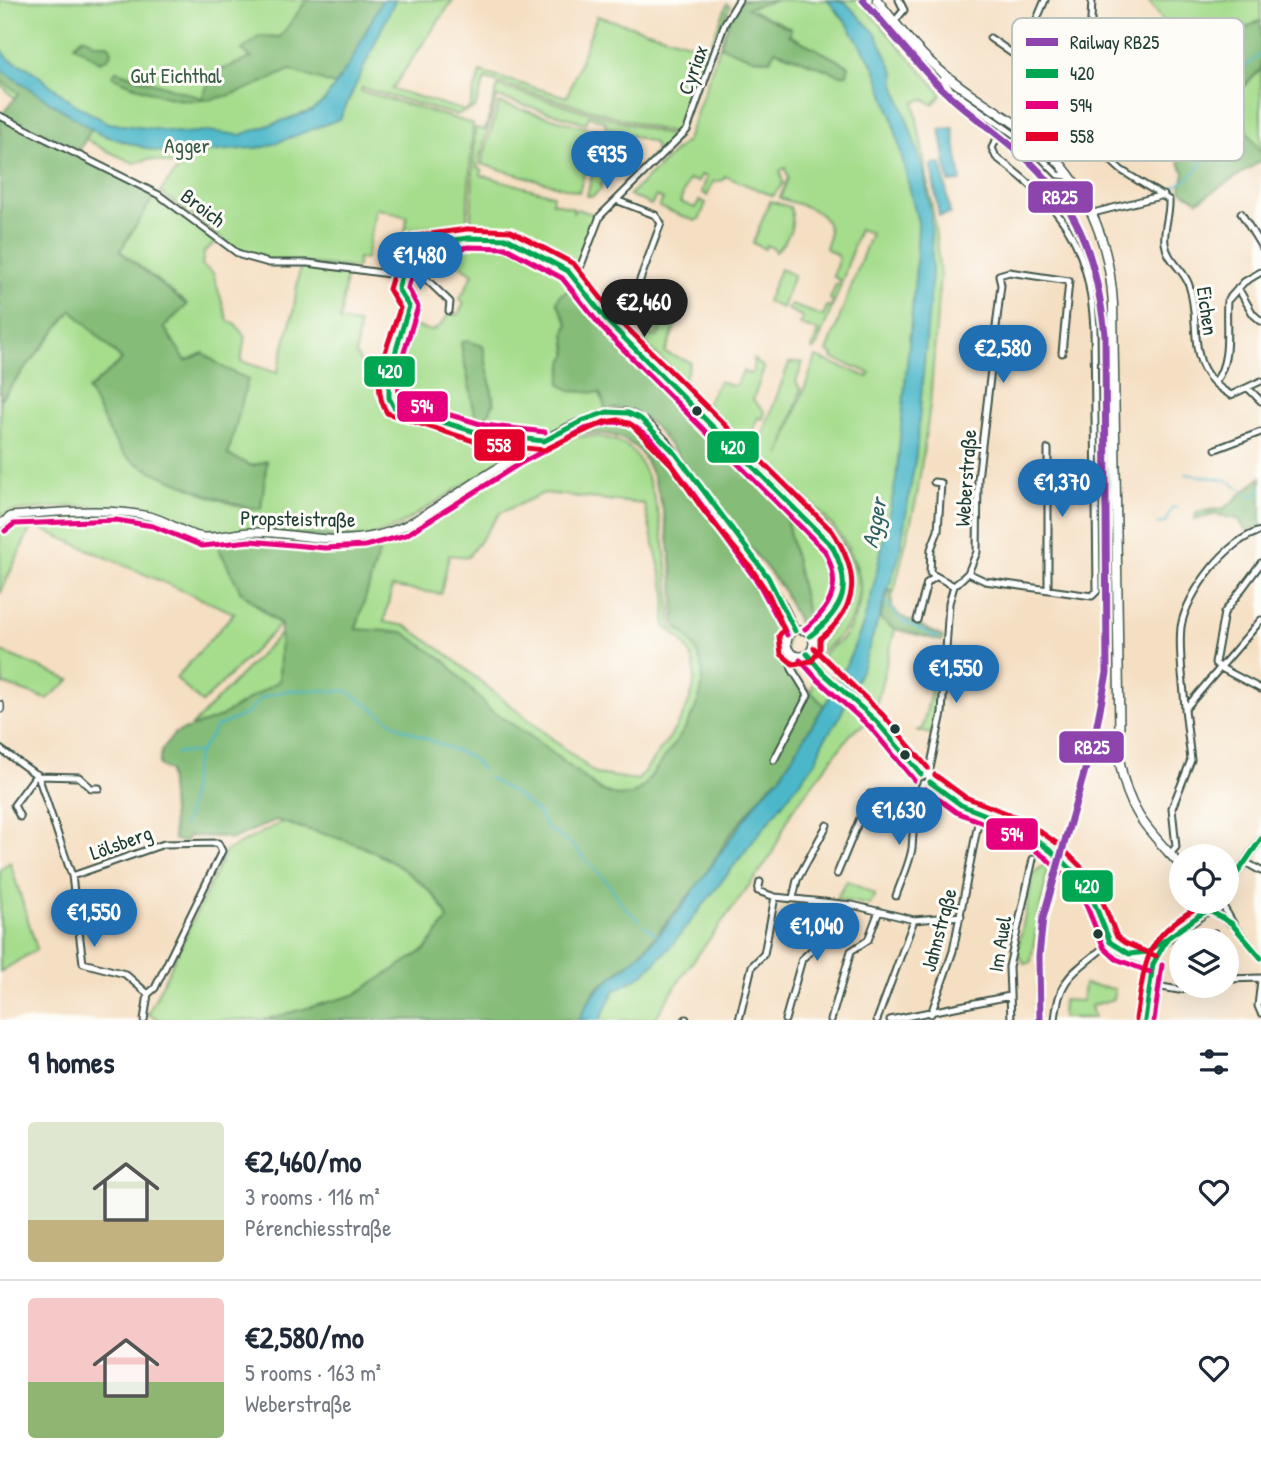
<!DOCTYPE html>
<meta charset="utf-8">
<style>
body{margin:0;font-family:"Patrick Hand",sans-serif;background:#f2f2f3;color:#1f2937;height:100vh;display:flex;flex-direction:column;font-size:26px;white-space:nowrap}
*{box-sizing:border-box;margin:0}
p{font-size:23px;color:#747a83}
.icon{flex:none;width:38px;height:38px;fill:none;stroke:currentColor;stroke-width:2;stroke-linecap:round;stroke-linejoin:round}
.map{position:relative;height:1020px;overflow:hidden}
.details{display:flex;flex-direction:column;background:#fff;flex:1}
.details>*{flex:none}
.tools{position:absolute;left:1169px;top:844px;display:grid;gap:14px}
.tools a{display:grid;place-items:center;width:70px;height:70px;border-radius:50%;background:#fff;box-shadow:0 7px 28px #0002;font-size:35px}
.price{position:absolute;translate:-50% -60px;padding:0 16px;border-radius:24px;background:#1f6fb2;color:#fff;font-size:23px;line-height:46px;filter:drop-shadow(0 2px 4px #0008)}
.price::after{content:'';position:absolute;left:50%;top:42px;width:21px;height:16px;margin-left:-10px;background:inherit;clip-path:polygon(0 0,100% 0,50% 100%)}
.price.current{background:#222;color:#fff}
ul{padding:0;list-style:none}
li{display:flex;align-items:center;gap:21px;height:175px;padding:0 28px}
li+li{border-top:2px solid #e0e1e3}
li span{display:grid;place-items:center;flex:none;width:196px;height:140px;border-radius:7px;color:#555}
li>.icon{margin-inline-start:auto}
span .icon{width:84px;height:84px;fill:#fffc;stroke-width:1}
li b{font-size:30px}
h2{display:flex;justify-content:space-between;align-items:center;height:84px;padding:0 28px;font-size:30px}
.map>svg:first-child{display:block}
.green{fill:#a6dd8d;stroke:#628d60;stroke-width:2;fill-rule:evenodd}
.forest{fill:#84bc78;stroke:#527c56;stroke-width:2}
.water{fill:#4cb7c9;stroke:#367a7e;stroke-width:2}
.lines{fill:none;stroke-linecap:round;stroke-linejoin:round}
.stream{stroke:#4cb7c9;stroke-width:2}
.street-casing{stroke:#3f5549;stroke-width:9}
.secondary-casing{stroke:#3f5549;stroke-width:10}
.primary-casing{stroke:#3f5549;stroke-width:11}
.street{stroke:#fff;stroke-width:5}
.secondary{stroke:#fff;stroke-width:7}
.primary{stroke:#fff;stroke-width:8}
.bus-1-casing{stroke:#fdfcf7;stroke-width:10}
.bus-2-casing{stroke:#fdfcf7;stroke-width:10}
.bus-3-casing{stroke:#fdfcf7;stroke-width:10}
.bus-1{stroke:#00a651;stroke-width:5}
.bus-2{stroke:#e5007d;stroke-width:5}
.bus-3{stroke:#e4002b;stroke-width:5}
.rail-1-casing{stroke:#fdfcf7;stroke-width:12}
.rail-1{stroke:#8e44ad;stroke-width:7}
.bus-dot{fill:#1f3d34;stroke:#fdfcf7;stroke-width:2.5}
.labels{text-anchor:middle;stroke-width:6;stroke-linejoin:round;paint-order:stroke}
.street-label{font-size:21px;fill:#1f3d34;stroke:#fdfcf7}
.park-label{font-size:21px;fill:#3a5d46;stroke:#fdfcf7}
.water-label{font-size:23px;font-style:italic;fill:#2c6261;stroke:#fdfcf7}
.key{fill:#fdfcf7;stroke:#bac3bc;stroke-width:2}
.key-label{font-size:19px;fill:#1f3d34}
.line-badge{stroke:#fdfcf7;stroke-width:2.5}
.badge-label{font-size:19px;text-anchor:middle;font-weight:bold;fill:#fff}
</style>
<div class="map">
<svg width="1261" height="1020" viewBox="0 0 1261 1020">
<rect width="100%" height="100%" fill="#fdfcf7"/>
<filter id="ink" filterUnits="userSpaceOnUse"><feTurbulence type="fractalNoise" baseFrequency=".0143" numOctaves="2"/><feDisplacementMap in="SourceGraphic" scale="14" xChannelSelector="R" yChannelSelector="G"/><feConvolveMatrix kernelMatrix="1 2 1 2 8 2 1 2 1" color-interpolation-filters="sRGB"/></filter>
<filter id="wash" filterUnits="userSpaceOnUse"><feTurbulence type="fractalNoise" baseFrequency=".00686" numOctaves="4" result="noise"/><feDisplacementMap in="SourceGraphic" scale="28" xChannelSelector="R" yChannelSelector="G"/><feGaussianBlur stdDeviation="1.57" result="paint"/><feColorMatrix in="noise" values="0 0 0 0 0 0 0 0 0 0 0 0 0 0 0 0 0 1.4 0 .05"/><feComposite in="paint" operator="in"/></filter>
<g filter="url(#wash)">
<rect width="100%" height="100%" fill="#f5dfc3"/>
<path class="green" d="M0 0H453L392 89 465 111 470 107 480 72 567 97 597 16 709 49 727 4 730 6 678 135 485 79 475 108 456 115 362 88 361 91 473 124 466 233 461 237 410 243 405 235 407 217 376 208 366 259 358 258 357 268 268 260 240 252 160 192 177 170 183 167 150 159 134 163 105 150 11 95 0 83Z
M777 0H859L942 94 933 105 924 99 914 102 934 218 940 275 930 405 917 496 894 592 884 608 887 625 895 629 876 706 874 709 852 690 847 701 870 722 854 730 791 812 771 856 685 972 654 1020H579L650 945 824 706 811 694 815 673 833 689 838 678 821 657C829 647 842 642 848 631 894 556 802 498 756 453L789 363 803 362 796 382 801 390 780 455 816 357 868 377 870 373 832 358 833 355 827 352 871 233 859 229 842 282 833 276 839 257 826 248C840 211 804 207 780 198L788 178 785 168 780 171 783 183 773 196 725 176 723 180 713 182 707 196 702 192 707 177 701 175 698 182 689 179 680 202 695 208 700 200 706 203 700 218 695 221 659 207 663 199 656 196 651 205 629 195 687 140 720 46 752 58 770 60 774 50 841 75 849 66 789 35 791 28 746 8Z
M1148 0H1261V20L1243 30 1202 73Z
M1261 69V152L1235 113V95Z
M498 86 678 138 623 190V183L656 152 654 143 605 127 606 122 589 116 586 123 497 97 477 167 482 170 481 175 553 195 552 202 573 208V212L577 209 596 215 574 273 509 237 470 234 475 128 485 130Z
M499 103 597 131 579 192 481 164Z
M600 142 633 155 600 185 602 188 593 196H587Z
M155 195 217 241 204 252 202 265 213 273 228 321 235 323 245 337 241 361 277 373 293 313 300 267 308 265 347 270 340 321 359 324 356 355 362 364 385 369 409 324 431 331 439 327 450 313 458 315 464 303 460 299 473 274 434 247C473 223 552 252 575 287L560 295 568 324 565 333 571 391 600 393 606 410 545 434 401 524 241 592 280 625 202 703 176 678 234 613 32 525 0 594V529C21 500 129 516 162 519L161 515C122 502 40 505 0 515V400L72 310 122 360 88 390 126 456 206 495 247 509 266 461 252 466 228 455 224 368 203 353 186 362 164 327 187 304 120 251ZM462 350 486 362 494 403 475 414Z
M770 201 790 207C797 226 787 241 775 252L773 248 766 245 765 249 753 243Z
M780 269 794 275 782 308 767 302Z
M836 284 841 285 815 350 812 349 818 331 800 325 803 317 787 309 791 305 823 316 827 306 831 307 833 301 830 299Z
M666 301 668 308 671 303 682 307 680 313 667 314 657 338 668 316 680 314 665 353 690 362 684 381 644 342 647 334 653 336 662 314 655 311 657 306Z
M753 359 764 368 753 400 765 412 763 419 758 417 748 444 752 449 706 405 719 381 732 386 737 384 743 371 749 374 753 372Z
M597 436C608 438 618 440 627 446 661 473 671 586 671 627 685 632 692 638 698 651 720 700 670 748 644 786L632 795 617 796 600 790 530 736 490 710 471 691 356 629 381 545 377 538 424 519 522 456 558 437ZM544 493 644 504 666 593 665 627C673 631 679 637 685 645 717 688 662 746 638 780L596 774 444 652 406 626 384 622 392 587 441 594 449 555 468 557 500 513Z
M756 457C810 509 918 583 819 653 814 636 864 612 847 562 835 529 800 505 776 481 770 474 758 465 756 457Z
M782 499C820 537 872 574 818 625L809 621Z
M282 632 279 681 218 718 188 730Z
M0 651 70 680 47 699 3 684Z
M937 678 942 680 934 735 916 730H922L932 687 929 684 935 686Z
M282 822C308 831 337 835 361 846 392 860 437 886 448 919L426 949 354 996 264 1020H160L148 1014 226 851Z
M10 862 37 949 0 972V869Z
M1046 863C1050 876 1033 939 1031 962L1025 964 1017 953 1034 873Z
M847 881 875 894 870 905 836 899Z
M1084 984 1115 989 1113 999 1091 1006 1094 1018H1062L1063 1000 1082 1001Z"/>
<path class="forest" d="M307 0H382L349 65 335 85 290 70C214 106 191 113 112 76L116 71 202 98 213 73 251 58 242 50 260 36 280 37Z
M742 0H777L747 8 791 29 789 35 849 66 847 74 841 75 775 50 770 60 752 58 720 46 730 17Z
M1261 20V69L1235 95V113L1261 152V161L1198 201 1181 190 1184 172 1179 162 1199 128 1183 96 1141 62 1168 30 1202 73 1243 29Z
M83 37 96 44H108L112 51 108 58 100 62 74 45Z
M0 69 91 129 77 155 155 195 120 251 187 305 164 327 186 361 203 353 224 368 248 379 228 455 252 466 267 461 261 509C239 509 143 471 126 456 112 443 98 407 88 390L122 360 72 310 0 400V117L19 93 0 80Z
M575 287 605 323 782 499 809 621 818 625 807 629 800 626 782 588 655 427C639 412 627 406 606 410L600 393 571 391 560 384 564 359 568 354 565 333 568 324 557 302 560 295Z
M467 341 483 346 494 403 488 415 481 418 475 414 462 350 461 342Z
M625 415C664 433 772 577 785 619 790 635 782 651 788 669L824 705 779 778 769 786 729 836 701 881 637 957 594 991 579 1020H264L354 995 426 949 448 919C439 889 387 856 359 845 332 835 303 829 276 820L230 840 225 837 189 836 185 842 174 840 169 771 159 765 162 750 175 733 218 718 279 681 281 624 241 592 213 537 252 532 377 538 381 545 356 629 403 632 445 661 490 710 530 736 600 790 617 796 632 795 644 786C680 733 738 680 674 623 676 582 666 472 633 445 614 430 587 433 565 433L598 419Z
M1261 477V527L1245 530 1239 520 1216 514 1195 520 1196 512 1225 508Z
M889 590 892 591V608L900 616 943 637 942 641 895 629 880 619Z"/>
<path class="water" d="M382 0H395L340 119 265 147 185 154 155 151 99 134 0 69V47L9 59 30 69 73 103 108 123 184 133 207 131 240 135 311 111 324 101 349 65Z
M827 0 845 2 876 34 895 74V84L924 171 931 216 932 272 916 455 899 556 863 666 838 720 822 743 816 761 671 946 644 974 614 991 600 1020H579C597 982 607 984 636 958 679 919 710 865 745 819 756 804 765 789 779 778L840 680 863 625 873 589 896 480 916 267 918 223 892 117 875 68 846 22Z
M953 128 961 181 949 182 940 129Z
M942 164 950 214 939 216 931 165Z"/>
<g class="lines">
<path class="stream" d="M1174 187C1189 179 1203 166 1209 149 1213 140 1212 137 1219 129 1223 100 1234 71 1261 54
M1186 474 1227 480 1253 497 1261 489
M1158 524 1165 523 1172 508 1177 507
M885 602 903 621 938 638
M176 753 200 752 216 727 246 714 263 697 289 690 348 691 399 727 470 757 483 770
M488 778 514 793 538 813 547 828 571 844 608 883 624 907 639 920
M183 826C195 800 187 780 199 753
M644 925 657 935"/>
</g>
</g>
<g filter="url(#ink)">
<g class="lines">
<defs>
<path id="street" d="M1092 0 1089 60 1097 148 1121 170 1169 200C1170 215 1163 229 1165 243 1167 261 1184 269 1189 285 1203 327 1182 368 1231 395L1261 381
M894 22 904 10 899 0
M990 38 1092 109
M1020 59 1045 0
M946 76 943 79 951 90 1029 145 1058 175 1071 176
M1090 79 1099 81 1176 135
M0 116 159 195 240 255 269 263H308L426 279 450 302 449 311
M616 200 655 215 661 223 620 334
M1093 213 1164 195
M1241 213 1261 246
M575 281 600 216 687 130 725 23 739 0
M1238 288 1253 314 1261 321
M1215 382C1232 360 1225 328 1227 301L1244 282 1261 272
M1248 388 1261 401
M544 441 482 434 394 407C374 387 404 334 409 306L398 289 411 246 468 238 508 239 568 271 609 323 832 546C855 584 845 611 810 636
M1216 449 1261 432
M934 482 941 483 938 531 931 549 930 573 954 586
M968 573 977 552 978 479 1001 285 999 275 1009 272 1069 281 1062 353
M1048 589V449
M917 620 927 583 934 578
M1221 668 1215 663 1224 613 1261 563
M1221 668 1261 689
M1185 709C1184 683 1178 653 1181 627 1186 594 1228 538 1261 531
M0 749 38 776 72 876 83 963 125 974 148 994
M774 760 808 695 792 669 789 659 792 653
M929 773 942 713 949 603 954 586 968 573 985 581 1092 596 1097 591 1094 328C1089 242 1062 207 996 157L992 148 995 142
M38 776 79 777 91 788H99
M20 817 14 805 37 774
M1169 855 1176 847 1172 808 1191 760 1185 709 1261 620
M1245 862 1261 871
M837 874 870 794 916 813
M72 876 164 844 218 843 222 851 155 988 148 994 144 1020
M760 882 758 891 775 897 852 905 914 920 961 916
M896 896C901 881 910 863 912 848 914 826 913 804 923 783
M793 898 797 880 827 825
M1220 901 1236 928 1261 958
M1211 910 1234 926
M1215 933V940
M1227 979 1261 978
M1261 980 1258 1006 1261 1013
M1156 986 1179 990 1196 985
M931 1014 953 951 980 813
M685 1020 686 1019
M739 1020 752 966 764 954 775 897
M785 1020 802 959 815 947 825 902
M831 1020 851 951 868 940 879 911
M877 1020 914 920
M890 1020 1010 996
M1011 1020 1009 967 1033 859
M1055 1020C1059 973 1078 971 1110 942"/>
<path id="secondary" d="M0 524 11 516C52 512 110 507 149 516 168 520 183 534 203 537 219 538 234 533 250 532 284 531 317 542 351 539 368 538 385 534 402 527 448 506 585 396 631 414 662 426 692 477 710 504 743 551 772 575 795 631
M787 643a13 13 0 1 1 26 0a13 13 0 1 1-26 0Z
M807 654 823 673 876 721 921 774
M0 705V709
M921 774H930V782
M930 782 961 805 1018 827 1052 851 1087 885 1110 942 1120 951 1153 964
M1227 879 1241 868
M1227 888 1261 839
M1133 954 1148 952 1166 939"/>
<path id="primary" d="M877 0C896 24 914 48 937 68 964 92 995 109 1024 130 1082 174 1109 233 1113 304L1120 763C1128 812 1149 831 1181 866
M1203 908 1214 909 1220 901
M1181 930 1208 910
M1145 1020C1149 997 1148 969 1160 949 1170 932 1193 920 1198 901"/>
</defs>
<use href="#street" class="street-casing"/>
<use href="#secondary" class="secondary-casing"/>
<use href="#primary" class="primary-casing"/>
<use href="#street" class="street"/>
<use href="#secondary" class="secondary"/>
<use href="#primary" class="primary"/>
<defs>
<path id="bus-1" d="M544 441 482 434 394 407 389 398V374L409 306 398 289 411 246 468 238 508 239 568 271 609 323 832 546C853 586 845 608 810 636
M544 441 584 420 607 412 628 413 641 419 676 454 768 577 795 631
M807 654 823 673 876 721 921 774
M930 782 961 805 1024 830 1062 860 1087 885 1110 942 1129 954 1148 952 1204 912 1217 907 1220 901
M1227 888 1261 839
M1198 916 1208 910 1231 923 1261 958
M1145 1020 1153 964 1167 939"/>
<path id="bus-2" d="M545 432 484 425 400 400 397 375 418 307 408 288 418 254 469 247 506 248 562 278 603 329 825 551C842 585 833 606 805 629
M5 531 14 524 116 520 153 526 202 546 250 541 325 548 365 546 406 535 521 463 585 429 611 422 629 423 648 436 668 459 759 584 787 635
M800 660 817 679 870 727 914 780
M925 789 956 812 1014 835 1046 858 1080 890 1104 948 1116 959 1150 972
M1154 1020 1162 965"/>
<path id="bus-3" d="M467 229 409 237 403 243 389 289 400 308C391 341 367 380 387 413L480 443 544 450 604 422 619 420 632 425 672 465 706 514 749 565 769 595 784 629 779 636 781 654 793 664 812 661 820 648V639C860 606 860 573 832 531L616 317 574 264 511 231 468 229
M814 648 883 715 928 768
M935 775 965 797 1022 819 1058 844 1094 880 1117 937 1125 943 1156 956
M1136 1019C1147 950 1145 937 1208 901"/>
</defs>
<use href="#bus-1" class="bus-1-casing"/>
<use href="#bus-2" class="bus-2-casing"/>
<use href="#bus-3" class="bus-3-casing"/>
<use href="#bus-1" class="bus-1"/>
<use href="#bus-2" class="bus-2"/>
<use href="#bus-3" class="bus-3"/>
<defs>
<path id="rail-1" d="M863 0C888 28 911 57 937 84 966 113 1001 135 1031 163 1083 213 1097 265 1105 334L1107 673 1095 735 1043 918 1039 956 1040 1020"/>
</defs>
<use href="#rail-1" class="rail-1-casing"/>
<use href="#rail-1" class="rail-1"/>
</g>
</g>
<g class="bus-dot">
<circle cx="697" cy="411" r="6"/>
<circle cx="895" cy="729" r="6"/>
<circle cx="905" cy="755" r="6"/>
<circle cx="1098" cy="934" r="6"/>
</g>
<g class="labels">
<g class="street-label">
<text transform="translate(693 70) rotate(-70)" y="7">Cyriax</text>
<text transform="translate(203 208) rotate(37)" y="7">Broich</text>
<text transform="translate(1207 311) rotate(82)" y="7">Eichen</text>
<text transform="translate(966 478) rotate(-86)" y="7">Weberstraße</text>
<text transform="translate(298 519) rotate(1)" y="7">Propsteistraße</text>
<text transform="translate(121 843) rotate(-20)" y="7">Lölsberg</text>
<text transform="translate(939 930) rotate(-75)" y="7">Jahnstraße</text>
<text transform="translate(1000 944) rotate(-81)" y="7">Im Auel</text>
</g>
<g class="park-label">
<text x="176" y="83">Gut Eichthal</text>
<text x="187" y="153">Agger</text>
</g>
<g class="water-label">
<text transform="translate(874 523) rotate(-79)" y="8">Agger</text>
</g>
</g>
<rect x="1012" y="18" width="232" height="143" rx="10" class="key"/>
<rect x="1026" y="38" width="32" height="8" fill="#8e44ad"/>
<rect x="1026" y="69" width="32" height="9" fill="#00a651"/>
<rect x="1026" y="101" width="32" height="8" fill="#e5007d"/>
<rect x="1026" y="132" width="32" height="9" fill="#e4002b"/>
<g class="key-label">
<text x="1070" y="49">Railway RB25</text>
<text x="1070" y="80">420</text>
<text x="1070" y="112">594</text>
<text x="1070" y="143">558</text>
</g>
<g class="line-badge">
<rect x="1027" y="180" width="67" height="34" rx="7" fill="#8e44ad"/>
<rect x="363" y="355" width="53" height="33" rx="7" fill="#00a651"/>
<rect x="396" y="390" width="53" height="33" rx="7" fill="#e5007d"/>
<rect x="473" y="428" width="53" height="34" rx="7" fill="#e4002b"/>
<rect x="706" y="430" width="54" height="34" rx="7" fill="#00a651"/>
<rect x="1058" y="730" width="67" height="34" rx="7" fill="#8e44ad"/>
<rect x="985" y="817" width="54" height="34" rx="7" fill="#e5007d"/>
<rect x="1061" y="869" width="53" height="34" rx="7" fill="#00a651"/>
</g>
<g class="badge-label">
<text x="1060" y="204">RB25</text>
<text x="390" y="378">420</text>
<text x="422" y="413">594</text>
<text x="499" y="452">558</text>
<text x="733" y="454">420</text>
<text x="1092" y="754">RB25</text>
<text x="1012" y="841">594</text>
<text x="1087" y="893">420</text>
</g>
</svg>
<div class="tools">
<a><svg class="icon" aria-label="locate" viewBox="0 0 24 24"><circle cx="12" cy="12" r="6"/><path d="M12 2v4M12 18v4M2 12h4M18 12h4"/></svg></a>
<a><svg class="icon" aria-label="layers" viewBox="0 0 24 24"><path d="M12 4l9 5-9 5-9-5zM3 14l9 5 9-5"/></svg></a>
</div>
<b class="price" style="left:607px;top:191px">€935</b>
<b class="price" style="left:420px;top:292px">€1,480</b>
<b class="price current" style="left:644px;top:339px">€2,460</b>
<b class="price" style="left:1003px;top:385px">€2,580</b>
<b class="price" style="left:1062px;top:519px">€1,370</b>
<b class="price" style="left:956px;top:705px">€1,550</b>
<b class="price" style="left:899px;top:847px">€1,630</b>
<b class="price" style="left:94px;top:949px">€1,550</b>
<b class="price" style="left:817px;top:963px">€1,040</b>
</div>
<section class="details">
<h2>9 homes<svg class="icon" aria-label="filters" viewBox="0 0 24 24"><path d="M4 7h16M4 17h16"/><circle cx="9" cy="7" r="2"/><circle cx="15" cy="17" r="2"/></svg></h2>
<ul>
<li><span style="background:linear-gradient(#dfe7d0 70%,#c2b280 0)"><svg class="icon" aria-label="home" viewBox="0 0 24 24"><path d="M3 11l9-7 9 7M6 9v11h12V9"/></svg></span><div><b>€2,460/mo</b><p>3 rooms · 116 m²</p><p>Pérenchiesstraße</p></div><svg class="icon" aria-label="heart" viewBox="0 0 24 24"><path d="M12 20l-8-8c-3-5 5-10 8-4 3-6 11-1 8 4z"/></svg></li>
<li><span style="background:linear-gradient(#f6c9c9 60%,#8fb573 0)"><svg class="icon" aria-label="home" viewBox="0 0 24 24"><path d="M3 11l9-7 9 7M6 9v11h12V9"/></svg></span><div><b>€2,580/mo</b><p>5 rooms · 163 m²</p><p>Weberstraße</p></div><svg class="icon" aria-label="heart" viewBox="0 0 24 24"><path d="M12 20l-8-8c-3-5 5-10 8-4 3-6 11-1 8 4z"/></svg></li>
</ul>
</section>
